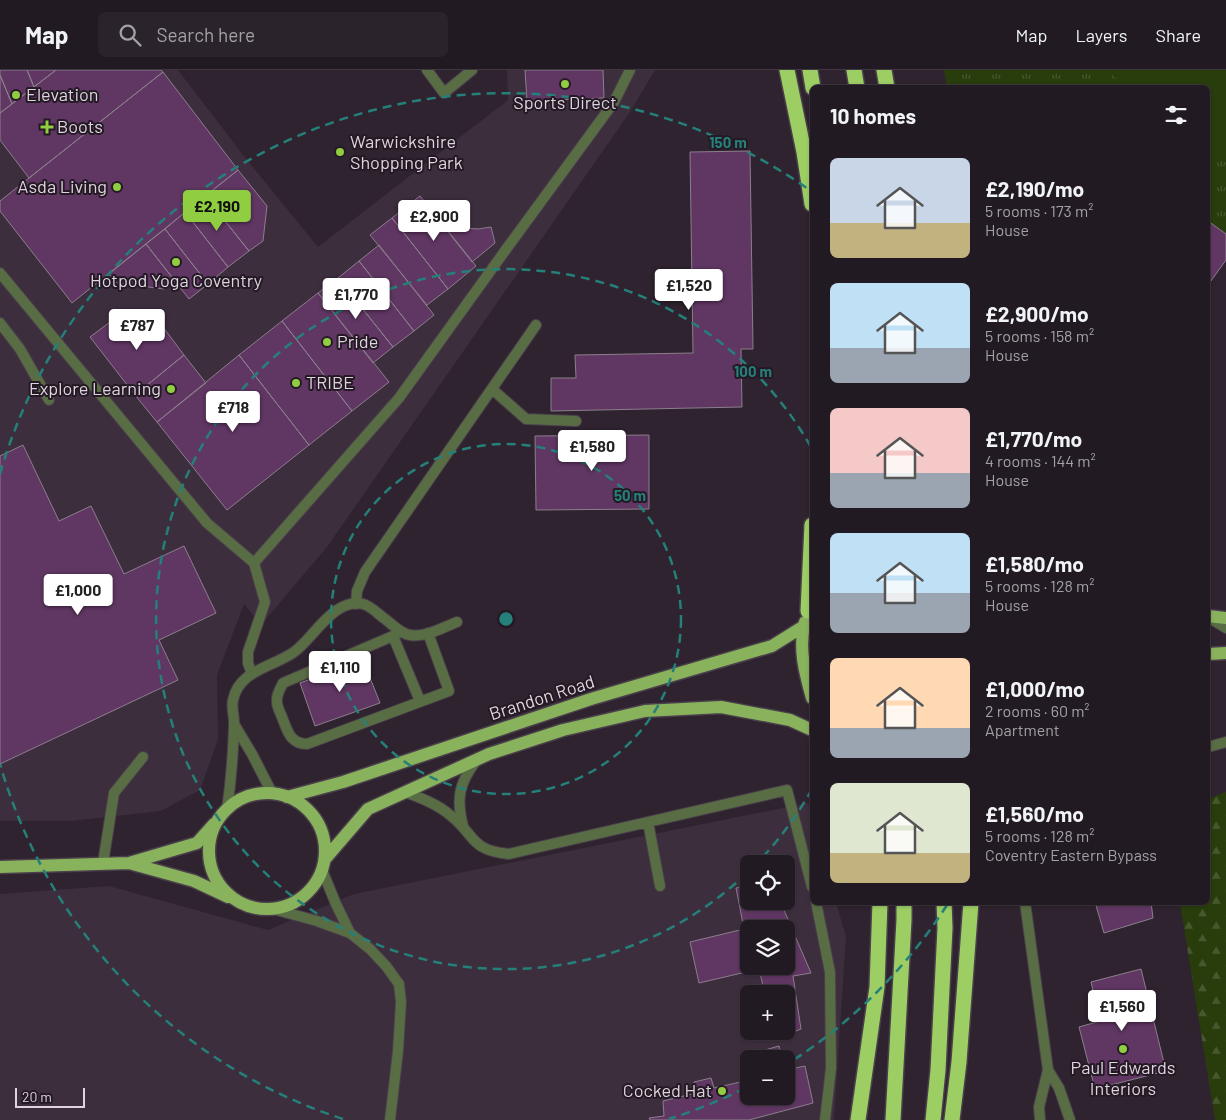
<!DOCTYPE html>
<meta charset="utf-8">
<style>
body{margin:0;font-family:Barlow,sans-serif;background:#2a232b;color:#f1f3f6;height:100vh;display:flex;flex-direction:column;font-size:19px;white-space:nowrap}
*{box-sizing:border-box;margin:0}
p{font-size:16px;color:#a2a1a6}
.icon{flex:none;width:28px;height:28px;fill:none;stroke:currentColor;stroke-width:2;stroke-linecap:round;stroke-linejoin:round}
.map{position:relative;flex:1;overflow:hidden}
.panel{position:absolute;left:810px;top:15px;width:400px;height:820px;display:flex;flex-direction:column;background:#221a23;border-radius:8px;box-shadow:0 1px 4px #0004,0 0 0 1px #3f3841}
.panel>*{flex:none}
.tools{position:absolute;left:740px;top:785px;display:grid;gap:10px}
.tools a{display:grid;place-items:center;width:55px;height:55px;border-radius:8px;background:#221a23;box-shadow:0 1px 4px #0004,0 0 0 1px #3f3841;font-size:25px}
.scale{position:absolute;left:15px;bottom:12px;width:70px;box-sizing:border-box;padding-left:5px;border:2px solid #ddd5dd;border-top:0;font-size:14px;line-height:18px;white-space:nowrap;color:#ddd5dd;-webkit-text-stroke:4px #241925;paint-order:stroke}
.price{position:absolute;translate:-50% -42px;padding:0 11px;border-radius:5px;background:#fff;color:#222;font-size:16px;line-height:32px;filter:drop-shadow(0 1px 2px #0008)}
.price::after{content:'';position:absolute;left:50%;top:30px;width:15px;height:11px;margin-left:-8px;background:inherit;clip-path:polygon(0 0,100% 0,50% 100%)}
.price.active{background:#90cd40;color:#111}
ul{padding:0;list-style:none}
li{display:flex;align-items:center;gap:15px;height:125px;padding:0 20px}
li span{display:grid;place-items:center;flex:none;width:140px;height:100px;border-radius:8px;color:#555}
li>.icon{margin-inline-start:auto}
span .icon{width:60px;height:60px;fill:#fffc;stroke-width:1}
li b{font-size:21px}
h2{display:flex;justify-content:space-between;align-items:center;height:60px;padding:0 20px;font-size:21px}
header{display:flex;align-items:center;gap:30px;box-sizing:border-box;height:70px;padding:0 25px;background:#221a23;border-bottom:1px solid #3f3841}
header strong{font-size:24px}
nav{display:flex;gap:28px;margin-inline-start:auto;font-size:18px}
.search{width:350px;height:45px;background:#2a232b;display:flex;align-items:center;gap:12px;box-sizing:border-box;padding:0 18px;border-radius:8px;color:#a2a1a6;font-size:19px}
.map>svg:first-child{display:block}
.built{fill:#3d2e3e;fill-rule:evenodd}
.forest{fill:url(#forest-firs)}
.park{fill:url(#park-tufts)}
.pitch{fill:#283d0b}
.building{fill:#603763;stroke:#8c7e8d;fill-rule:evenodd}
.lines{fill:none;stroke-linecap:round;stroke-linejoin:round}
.lane-casing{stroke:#4a3f4b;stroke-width:12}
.street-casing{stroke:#4a3f4b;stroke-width:12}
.primary-casing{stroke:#4a3f4b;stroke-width:15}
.highway-casing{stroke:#4a3f4b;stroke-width:18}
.lane{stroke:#596d44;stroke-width:10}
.street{stroke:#596d44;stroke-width:10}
.primary{stroke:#89b25c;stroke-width:12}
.highway{stroke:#9cce64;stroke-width:15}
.ring{fill:none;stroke:#248079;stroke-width:2.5;stroke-dasharray:9 6}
.poi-dot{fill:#90cd40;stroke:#241925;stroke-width:2}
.labels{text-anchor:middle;stroke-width:4;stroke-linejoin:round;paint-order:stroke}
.poi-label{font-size:18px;fill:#ddd5dd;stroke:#241925;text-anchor:start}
.street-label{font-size:18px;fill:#ddd5dd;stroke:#241925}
.centre{fill:#248079;stroke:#241925;stroke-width:2.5}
.ring-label{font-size:15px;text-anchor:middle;font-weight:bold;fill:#248079;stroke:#241925;stroke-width:4;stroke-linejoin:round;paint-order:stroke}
</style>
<header>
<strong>Map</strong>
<div class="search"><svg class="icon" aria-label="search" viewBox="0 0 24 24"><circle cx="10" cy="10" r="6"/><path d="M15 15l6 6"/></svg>Search here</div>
<nav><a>Map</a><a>Layers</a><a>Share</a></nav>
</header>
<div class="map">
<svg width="1226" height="1050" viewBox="0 0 1226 1050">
<defs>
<pattern id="forest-firs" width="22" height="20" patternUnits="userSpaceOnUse" patternTransform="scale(1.25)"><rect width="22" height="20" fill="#283d0b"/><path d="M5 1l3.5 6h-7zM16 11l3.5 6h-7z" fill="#47582e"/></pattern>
<pattern id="park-tufts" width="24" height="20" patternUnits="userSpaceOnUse" patternTransform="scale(1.25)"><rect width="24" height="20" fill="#283d0b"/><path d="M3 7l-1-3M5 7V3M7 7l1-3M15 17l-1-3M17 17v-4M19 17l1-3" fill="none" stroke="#47582e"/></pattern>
</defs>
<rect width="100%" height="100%" fill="#2e232f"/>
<path class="built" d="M0 0H178L247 90 318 177 508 30 507 0H655L630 42 327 477 261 555 244 534 217 605 218 669 200 720 161 741 71 751H0Z
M808 733 812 749V832L836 833 846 866 834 1050H0V824L109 816 268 860 354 824ZM749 794H786V831H749ZM749 859H786V896H749ZM749 924H786V961H749ZM749 989H786V1026H749Z"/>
<path class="forest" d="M1226 722V1050H1215L1180 833 1208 832V729Z"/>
<path class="park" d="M944 0H1226V164L1208 151V18L947 17Z"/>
<path class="pitch" d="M1105 0H1226V87L1208 74V18L1129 17Z"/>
<path class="building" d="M0 0H27L34 17 12 34 0 5Z
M27 0H56L34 17Z
M56 0H161L163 2 29 108 0 70V43Z
M525 0H603L604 28 527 31Z
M163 2 238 100 72 233 0 141V131Z
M0 5 12 34 0 43Z
M750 81 753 279H741L742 337 551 341V308H576L575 285 693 283 690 82Z
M238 100 267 136 263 171 249 181 205 126Z
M205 126 249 181 228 197 185 142Z
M420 126 476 196 448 219 392 148Z
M185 142 228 197 208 214 165 159Z
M437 142 453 153 465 158 478 159 491 157 495 173 472 192 434 144Z
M392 148 448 219 427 235 370 165Z
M1208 151 1226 164V190L1208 215Z
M165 159 208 214 189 229 146 174Z
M146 174 175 211 164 219 117 213 109 204Z
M379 175 434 245 414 261 359 191Z
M359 191 414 261 393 277 338 208Z
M338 208 393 277 373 293 318 223Z
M318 223 389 312 352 341 282 251Z
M114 249 163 257 184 285 135 325 90 267Z
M282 251 352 341 309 375 239 285Z
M184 285 206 313 157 352 135 325Z
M239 285 309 375 227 440 157 352Z
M649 365V439L536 440 535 366Z
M23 375 59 451 91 436 124 504 184 476 216 543 159 570 178 610 0 694V386Z
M363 590 380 633 315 656 300 613Z
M749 816V831H780L811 903 793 906 801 959 776 969 774 961H786V924H765L759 899 699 913 690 872 744 859 736 818ZM749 859H786V896H749Z
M1095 832H1151L1153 848 1104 863Z
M1141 899 1166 1001 1095 1019 1079 957 1100 951 1091 912Z
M779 976 782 989H752L751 984Z
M805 996 813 1033 749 1050H650L649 1048 664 1046 663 1031 696 1023 694 1012 711 1008 714 1018 749 1010V1026H786V1000Z"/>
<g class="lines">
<defs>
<path id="lane" d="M427 0 444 23 472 0
M0 203 207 453 254 493
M492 319 526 349 576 351
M356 534 357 521 365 502 536 255
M1208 547 1226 558
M398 563 393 566 420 631
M393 566 283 613C280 619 276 625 277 632 277 637 280 642 282 647 287 660 290 674 307 674L449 621 428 563
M252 604 248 593V582L265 532 254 493 399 328 507 178 614 32 630 0
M234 654 252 684 272 723
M1208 677 1226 672
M405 722C421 728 437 734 450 745 476 765 469 780 509 784L787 720 812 817
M227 740C231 712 233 685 234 657 235 648 231 638 233 630 239 600 273 597 294 582 313 569 334 527 363 534 371 536 378 544 385 549 392 554 401 564 410 565 425 568 444 557 457 552
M648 752 660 816
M463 756C456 729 459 713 476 691
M322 800 336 834 350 863
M816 832 830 902 831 998 825 1050
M1025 832 1048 1000 1039 1037 1040 1050
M273 839 317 851 350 863 370 879 386 896 399 914 401 932 398 981 390 1050
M1048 1000 1059 1018 1070 1050"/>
<path id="street" d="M0 253 20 279 49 330
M103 793 114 723 143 687"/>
<path id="primary" d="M1208 546 1226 548
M805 552C798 578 805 603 812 628
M1208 584 1226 583
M209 781a58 58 0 1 1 116 0a58 58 0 1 1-116 0Z
M287 727 343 712 591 629 772 576 804 556
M325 789 368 739 489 684 563 660 645 641 721 637 790 650 812 660
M129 793 194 811 228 827
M0 797 129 793 197 773 214 754"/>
<path id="highway" d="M787 0 804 82 812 134
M810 0 813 18
M854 0 857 18
M884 0 887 18
M808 541 812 455
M858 1050 877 917 880 832
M893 1050 904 850V832
M933 1050 938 1000 945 858 944 832
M952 1050 959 992 971 832"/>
</defs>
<use href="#lane" class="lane-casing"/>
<use href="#street" class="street-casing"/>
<use href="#primary" class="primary-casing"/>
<use href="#highway" class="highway-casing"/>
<use href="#lane" class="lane"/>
<use href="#street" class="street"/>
<use href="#primary" class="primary"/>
<use href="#highway" class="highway"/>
</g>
<g class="ring">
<circle cx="506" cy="549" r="175"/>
<path d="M812 719A350 350 0 0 1 758 792M747 803A350 350 0 1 1 812 379"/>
<path d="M947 835A526 526 0 0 1 789 993M745 1018A526 526 0 0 1 669 1049M343 1049A526 526 0 0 1 0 694M0 404A526 526 0 0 1 811 121"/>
</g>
<g class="poi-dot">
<circle cx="565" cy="14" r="5"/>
<circle cx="16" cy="25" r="5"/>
<path d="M44.5 49.5h5v5h5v5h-5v5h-5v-5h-5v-5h5z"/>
<circle cx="340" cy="82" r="5"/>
<circle cx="117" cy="117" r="5"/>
<circle cx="176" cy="192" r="5"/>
<circle cx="327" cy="272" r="5"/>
<circle cx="296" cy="313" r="5"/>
<circle cx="171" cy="319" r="5"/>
<circle cx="1123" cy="979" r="5"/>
<circle cx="722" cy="1021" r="5"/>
</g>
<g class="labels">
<g class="poi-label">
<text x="26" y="31">Elevation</text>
<text x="565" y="39" text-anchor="middle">Sports Direct</text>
<text x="57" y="63">Boots</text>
<text x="350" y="78">Warwickshire<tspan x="350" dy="21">Shopping Park</tspan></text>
<text x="107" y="123" text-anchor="end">Asda Living</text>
<text x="176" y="217" text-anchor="middle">Hotpod Yoga Coventry</text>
<text x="337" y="278">Pride</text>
<text x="306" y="319">TRIBE</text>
<text x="161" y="325" text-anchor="end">Explore Learning</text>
<text x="1123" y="1004" text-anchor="middle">Paul Edwards<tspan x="1123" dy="21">Interiors</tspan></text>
<text x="712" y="1027" text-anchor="end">Cocked Hat</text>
</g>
<g class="street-label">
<text transform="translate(542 628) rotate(-18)" y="6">Brandon Road</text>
</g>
</g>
<circle cx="506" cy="549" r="8" class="centre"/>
<g class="ring-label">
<text x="728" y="78">150 m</text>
<text x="753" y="307">100 m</text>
<text x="630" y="431">50 m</text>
</g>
</svg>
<div class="tools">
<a><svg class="icon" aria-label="locate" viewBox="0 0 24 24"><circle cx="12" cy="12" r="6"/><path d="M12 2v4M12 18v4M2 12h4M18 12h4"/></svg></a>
<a><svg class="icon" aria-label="layers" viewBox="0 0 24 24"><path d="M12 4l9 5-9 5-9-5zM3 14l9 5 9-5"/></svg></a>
<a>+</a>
<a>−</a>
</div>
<div class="scale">20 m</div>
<b class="price active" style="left:217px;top:162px">£2,190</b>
<b class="price" style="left:434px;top:172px">£2,900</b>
<b class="price" style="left:689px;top:241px">£1,520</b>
<b class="price" style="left:356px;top:250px">£1,770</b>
<b class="price" style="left:137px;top:281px">£787</b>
<b class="price" style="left:233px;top:363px">£718</b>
<b class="price" style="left:592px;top:402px">£1,580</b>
<b class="price" style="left:78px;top:546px">£1,000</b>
<b class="price" style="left:340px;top:623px">£1,110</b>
<b class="price" style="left:1122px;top:962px">£1,560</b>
<section class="panel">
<h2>10 homes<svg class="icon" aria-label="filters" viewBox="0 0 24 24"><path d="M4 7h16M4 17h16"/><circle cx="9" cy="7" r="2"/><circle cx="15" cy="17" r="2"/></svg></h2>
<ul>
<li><span style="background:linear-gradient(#c9d6e8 65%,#c2b280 0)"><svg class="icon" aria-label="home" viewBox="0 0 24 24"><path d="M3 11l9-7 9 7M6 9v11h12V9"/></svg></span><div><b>£2,190/mo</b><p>5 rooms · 173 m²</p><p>House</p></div></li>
<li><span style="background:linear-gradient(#bfe0f5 65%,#9aa5b1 0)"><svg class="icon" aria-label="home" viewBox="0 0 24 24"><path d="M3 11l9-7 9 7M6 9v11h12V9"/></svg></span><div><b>£2,900/mo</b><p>5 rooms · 158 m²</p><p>House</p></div></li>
<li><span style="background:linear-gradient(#f6c9c9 65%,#9aa5b1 0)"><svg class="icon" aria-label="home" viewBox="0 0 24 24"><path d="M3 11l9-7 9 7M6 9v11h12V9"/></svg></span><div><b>£1,770/mo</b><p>4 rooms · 144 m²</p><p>House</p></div></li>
<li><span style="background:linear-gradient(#bfe0f5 60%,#9aa5b1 0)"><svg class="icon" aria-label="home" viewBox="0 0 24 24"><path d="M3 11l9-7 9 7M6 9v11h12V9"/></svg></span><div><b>£1,580/mo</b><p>5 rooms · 128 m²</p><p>House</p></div></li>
<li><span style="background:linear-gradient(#ffd9b3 70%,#9aa5b1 0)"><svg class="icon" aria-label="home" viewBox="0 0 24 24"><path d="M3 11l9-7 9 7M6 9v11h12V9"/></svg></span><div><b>£1,000/mo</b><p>2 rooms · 60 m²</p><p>Apartment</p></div></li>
<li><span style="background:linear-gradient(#dfe7d0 70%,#c2b280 0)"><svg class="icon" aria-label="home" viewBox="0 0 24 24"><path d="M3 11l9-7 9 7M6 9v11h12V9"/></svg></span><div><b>£1,560/mo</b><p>5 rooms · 128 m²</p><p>Coventry Eastern Bypass</p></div></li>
</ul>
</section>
</div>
